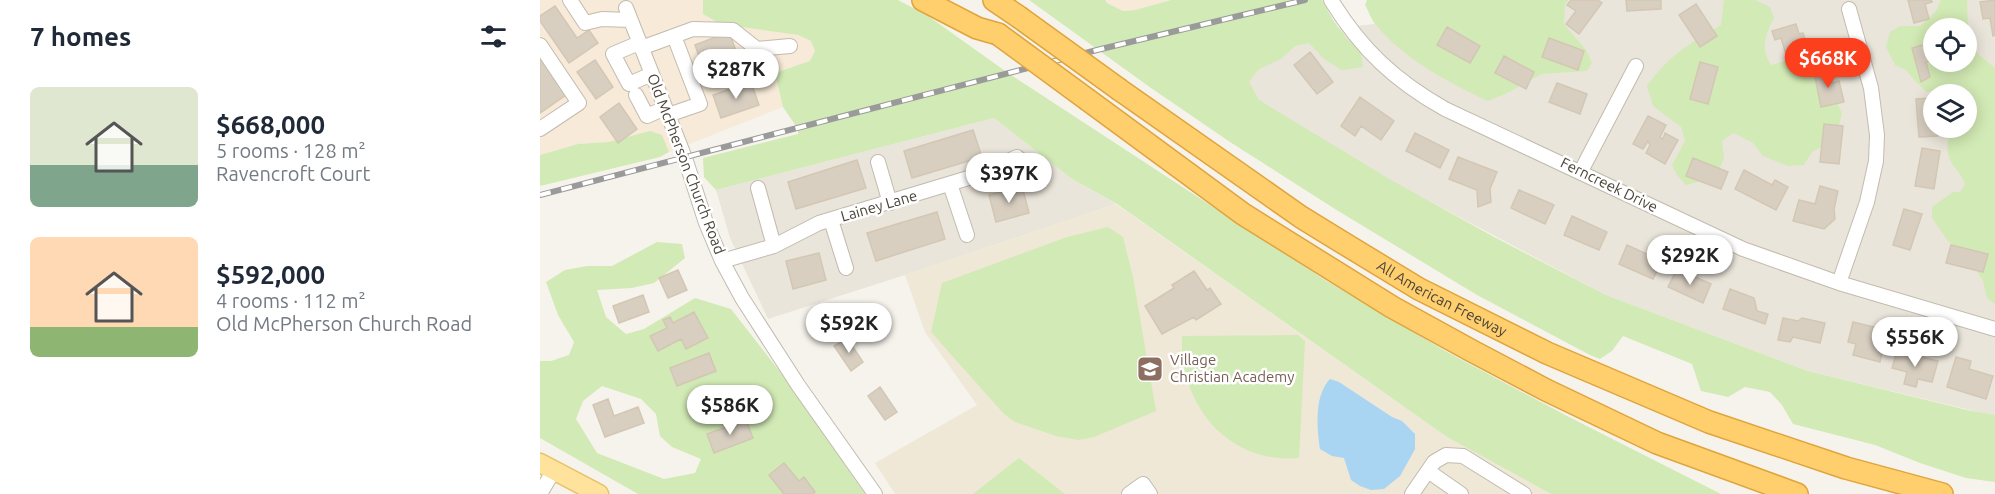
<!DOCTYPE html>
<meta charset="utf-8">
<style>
body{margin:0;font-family:Ubuntu,sans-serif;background:#f2f2f3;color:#1f2937;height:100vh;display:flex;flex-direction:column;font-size:22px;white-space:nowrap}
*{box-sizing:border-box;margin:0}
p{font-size:20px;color:#747a83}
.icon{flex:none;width:33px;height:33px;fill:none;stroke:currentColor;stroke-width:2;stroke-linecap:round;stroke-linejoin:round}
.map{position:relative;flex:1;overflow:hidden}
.details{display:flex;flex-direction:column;background:#fff;width:540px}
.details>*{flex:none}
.fabs{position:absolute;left:1383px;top:18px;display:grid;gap:12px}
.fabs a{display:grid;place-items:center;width:54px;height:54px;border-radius:50%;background:#fff;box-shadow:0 3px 15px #0003;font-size:30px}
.price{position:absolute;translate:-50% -51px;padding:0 14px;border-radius:21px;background:#fff;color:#222;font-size:20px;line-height:39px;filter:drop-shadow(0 2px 3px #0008)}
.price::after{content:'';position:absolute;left:50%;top:36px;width:18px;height:14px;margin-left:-9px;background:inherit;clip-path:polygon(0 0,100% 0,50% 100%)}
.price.current{background:#fc3f1d;color:#fff}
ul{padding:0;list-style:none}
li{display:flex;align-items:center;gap:18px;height:150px;padding:0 30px}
li span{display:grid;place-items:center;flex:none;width:168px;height:120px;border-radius:9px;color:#555}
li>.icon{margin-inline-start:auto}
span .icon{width:72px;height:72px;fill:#fffc;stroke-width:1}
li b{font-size:26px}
h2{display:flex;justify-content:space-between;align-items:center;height:72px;padding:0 30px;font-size:26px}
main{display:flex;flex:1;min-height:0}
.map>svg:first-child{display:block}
.residential{fill:#eae5da;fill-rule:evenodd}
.commercial{fill:#f7ead8}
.education{fill:#efe8d6}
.green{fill:#d2eab5;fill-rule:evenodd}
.water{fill:#a9d4f2}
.building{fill:#d8cfc1;stroke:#d3c7b4;stroke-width:1.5}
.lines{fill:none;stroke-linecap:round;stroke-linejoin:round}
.minor-casing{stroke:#c2bbae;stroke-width:16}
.major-casing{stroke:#e6c16a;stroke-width:21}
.highway-casing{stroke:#e0a43c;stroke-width:24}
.minor{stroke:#fff;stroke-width:14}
.major{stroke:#ffe39c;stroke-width:18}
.highway{stroke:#ffcf6e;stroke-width:21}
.rail-casing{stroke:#9a9a9a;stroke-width:6}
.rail{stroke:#fff;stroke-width:4;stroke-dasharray:11;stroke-linecap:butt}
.highway-bridge-casing{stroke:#e0a43c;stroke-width:24;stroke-linecap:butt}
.highway-bridge{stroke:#ffcf6e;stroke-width:21}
.labels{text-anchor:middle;stroke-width:5;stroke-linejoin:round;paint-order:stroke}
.street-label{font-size:15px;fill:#4b4439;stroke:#fff}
.education-label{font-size:15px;fill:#785e54;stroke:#fff;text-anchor:start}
</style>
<main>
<section class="details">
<h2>7 homes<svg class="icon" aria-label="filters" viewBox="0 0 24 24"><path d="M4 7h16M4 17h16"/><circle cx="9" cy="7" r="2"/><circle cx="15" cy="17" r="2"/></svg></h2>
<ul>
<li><span style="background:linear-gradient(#dfe7d0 65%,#7fa58c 0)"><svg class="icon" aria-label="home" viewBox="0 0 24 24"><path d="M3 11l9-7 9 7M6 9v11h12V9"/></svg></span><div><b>$668,000</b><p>5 rooms · 128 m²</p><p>Ravencroft Court</p></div></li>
<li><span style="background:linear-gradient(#ffd9b3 75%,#8fb573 0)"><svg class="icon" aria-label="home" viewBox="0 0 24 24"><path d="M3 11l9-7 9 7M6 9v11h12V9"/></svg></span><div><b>$592,000</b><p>4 rooms · 112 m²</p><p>Old McPherson Church Road</p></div></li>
</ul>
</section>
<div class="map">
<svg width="1455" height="494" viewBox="0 0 1455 494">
<rect width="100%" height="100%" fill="#f6f3ec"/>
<path class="residential" d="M963 0H1455V416L1268 371 1066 295 624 60 649 45 835 24ZM1394 28H1426V62H1394ZM1394 94H1426V128H1394Z
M454 118 532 179 576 204 365 275 228 319 190 238 176 190Z"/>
<path class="commercial" d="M0 0H163V14L180 24 258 35 271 41 275 52 271 61 235 73 243 107 129 152 69 142 38 144 0 155Z
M565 0H631L595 10 583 11 567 3Z"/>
<path class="education" d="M576 204 907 437 1011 494H355L335 463 437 405 385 332 365 275Z"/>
<path class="green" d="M163 0H358L388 16 468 73 785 280 907 352 1027 416 1181 494H1011L907 437 577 204 532 179 454 118 176 190 164 177 163 158 258 134V129L243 107 235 73 270 61 275 51 271 41 258 35 180 24 163 14Z
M489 0H565L567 3 583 11 595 10 631 0H782L793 20 806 38 821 52 823 67 802 70 784 59 769 43 755 46 741 59 719 69 709 82 719 100 851 180 956 238 1066 295 1268 371 1427 410 1455 415V482L1426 478 1380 463 1335 445 1253 424 1242 405 1230 392 1205 387 1188 397 1161 391 1152 364 1083 336 1072 351 1060 359 1050 355 937 295 795 209 690 142 611 88Z
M827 0H1029L1025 4 1024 24 1046 50 1052 63 1047 71 1002 74 965 94 948 101C908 82 865 60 836 25 831 20 829 11 825 5Z
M1184 0H1215L1230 7 1234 18C1225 36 1220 47 1231 65L1253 59 1269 65 1284 76 1292 90 1302 114 1297 132 1289 143 1272 152 1264 165 1248 166 1223 156 1213 143 1194 133 1182 141 1184 158 1176 177 1146 185 1137 175 1132 165 1145 141 1141 127 1113 106 1107 86C1129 55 1149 44 1181 25Z
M1401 0H1427L1428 27 1437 53 1455 68V304L1447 298 1443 281 1427 256 1408 241 1392 218V207L1413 192H1420L1425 184C1422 175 1416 170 1411 162 1405 151 1408 140 1410 128H1426V94H1407L1401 90 1387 92 1374 80 1366 70 1355 65 1346 47 1350 32 1360 26H1380L1396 11ZM1394 28H1426V62H1394Z
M110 131 122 135 129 152 120 157 0 186V155L38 144 69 142Z
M568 227 583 237 593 277 616 411 554 437 538 440 516 436 475 422 464 414 391 332 402 283 527 237Z
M117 242 142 244 145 258 114 283 92 288 57 290 66 317 86 334 104 329 155 298 191 309 244 377 325 494H98L0 438V361H11L29 355 34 342 18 315 6 282 25 270 47 266H72ZM62 386 101 399 116 414 120 436 132 447 161 459 155 473 124 479 57 453 36 419 43 401Z
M758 335 765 341 759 458C687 464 639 404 642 336Z
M479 458 525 494H433Z"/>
<path class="water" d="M790 379 799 382 852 417 862 421 875 434V449L869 460 860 476 844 489 831 490 820 486 811 480 804 458 792 456 780 449C777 427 774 396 790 379Z"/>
<path class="building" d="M1031 0H1058L1062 3 1039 34 1026 24 1036 11 1027 5Z
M1086 0H1121V9L1087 11Z
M1368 0H1391L1392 2 1385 4 1389 19 1374 23Z
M1455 0V35L1453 36 1450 18 1443 19 1440 2Z
M1156 4 1177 36 1160 47 1139 15Z
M15 6 37 38 49 30 58 43 29 63 0 21V16Z
M1256 24 1259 34 1263 33 1270 55 1248 61 1241 38 1235 40 1232 31Z
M907 27 940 46 930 63 897 45Z
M189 32 204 72 169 85 155 45Z
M1009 38 1044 51 1038 70 1002 57Z
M1393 42 1394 49 1389 51 1392 60 1386 62 1390 77 1381 82 1372 48Z
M770 52 793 82 777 94 754 65Z
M964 56 994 72 986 89 955 73Z
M0 58 26 95 0 113Z
M55 60 73 87 56 99 37 72Z
M1160 62 1178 67 1168 104 1150 99Z
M1290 69 1292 83 1299 81 1304 102 1281 107 1274 72Z
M211 82 219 105 181 118 173 95Z
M1017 83 1047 94 1040 114 1009 102Z
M820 97 854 121 841 140 821 126 815 136 801 126Z
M1394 98V128H1397L1398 136 1379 137 1376 99Z
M79 103 97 129 78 143 60 117Z
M1108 116 1126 125 1120 137 1123 139 1125 133 1138 140 1125 164 1106 153 1110 145 1108 141 1103 149 1093 144Z
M1284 124 1303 126 1299 164 1280 162Z
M433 130 442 157 372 178 364 151Z
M875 133 909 150 900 168 866 151Z
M1382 148 1400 151 1394 189 1375 186Z
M918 157 957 172 950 189 951 202 938 207 937 190 909 179Z
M1153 158 1188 172 1181 189 1146 176Z
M317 160 326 188 256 209 248 182Z
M1204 170 1232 185 1235 180 1248 187 1236 210 1195 189Z
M482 186 489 213 456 222 449 195Z
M1280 186 1298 191 1294 209 1295 219 1284 229 1253 221 1259 200 1275 204Z
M979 190 1014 205 1005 224 971 208Z
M1364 209 1382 214 1370 250 1353 245Z
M397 212 405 239 336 261 327 233Z
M1032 216 1067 232 1059 250 1024 235Z
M1087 245 1122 261 1113 279 1079 264Z
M1411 245 1448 254 1443 272 1406 263Z
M279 253 286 280 253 289 246 261Z
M1137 269 1171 284 1163 303 1128 287Z
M138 270 147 290 128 298 119 278Z
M654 271 667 290 670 288 681 304 656 320 654 317 622 334 605 306 634 288 632 285Z
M1190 289 1214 298 1217 311 1228 314 1225 324 1183 309Z
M103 295 109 312 79 323 73 306Z
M289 307 298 324 286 330 278 313Z
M154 312 168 338 146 349 141 339 118 351 110 336 127 328 123 320 130 317 133 323Z
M1243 318 1258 321 1262 318 1285 323 1280 343 1253 337 1250 342 1238 340Z
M1313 322 1347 330 1340 362 1313 355 1316 344 1308 342Z
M307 338 323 362 311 371 294 346Z
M1357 351 1398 361 1392 382 1378 379 1376 387 1364 384 1367 372 1352 368Z
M169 353 176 371 137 386 130 368Z
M1416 357 1431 361 1429 369 1453 376 1446 399 1407 387Z
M340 387 357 412 345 420 328 396Z
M68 399 74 416 98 407 104 423 65 437 53 405Z
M206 420 213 438 174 453 167 434Z
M244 463 259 481 264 477 275 492 273 494H244L229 475Z"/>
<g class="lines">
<defs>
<path id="minor" d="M30 0 45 23 62 19 90 20
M791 0C821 49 855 81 905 109L1203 249 1299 283 1455 329
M86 8 145 158 166 223 182 261 202 298 258 385 335 494
M99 43 73 54 89 84 112 74
M0 45 39 103 0 129
M101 48 153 29 193 30 217 49 250 46
M96 95 107 116 125 108
M128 115 160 104 134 36
M338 162 350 203
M1041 171 1096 66
M410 184 427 235
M218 188 234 246
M291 220 306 268
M182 261 234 246 279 223 435 176 477 157 493 169
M1299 283 1327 202 1336 161 1337 135 1331 88 1309 9
M888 471 921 494
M0 494 14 470
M589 494 603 484 610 494
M872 494 894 462 906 455 923 456 984 494"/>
<path id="major" d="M0 463 59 494"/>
<g id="highway">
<path d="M383 0 437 28 458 34"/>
<path d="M454 0 479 17"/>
<path id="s1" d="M580 90 761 217 800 241 879 289 1007 353 1169 422 1306 468 1402 494"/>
<path d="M548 100 703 214 852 307 932 351 1006 390 1117 443 1257 494"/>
</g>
</defs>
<use href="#minor" class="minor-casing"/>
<use href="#major" class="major-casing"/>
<use href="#highway" class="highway-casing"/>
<use href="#minor" class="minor"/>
<use href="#major" class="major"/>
<use href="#highway" class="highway"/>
<defs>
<path id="rail" d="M0 195 557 50 765 0"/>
</defs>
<use href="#rail" class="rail-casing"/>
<use href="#rail" class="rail"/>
<defs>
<path id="highway-bridge" d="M479 17 580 90
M458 34 548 100"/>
</defs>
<use href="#highway-bridge" class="highway-bridge-casing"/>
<use href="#highway-bridge" class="highway-bridge"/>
</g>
<defs>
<symbol id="school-square" viewBox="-11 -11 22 22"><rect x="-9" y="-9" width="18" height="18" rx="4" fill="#8d6e63" stroke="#fff"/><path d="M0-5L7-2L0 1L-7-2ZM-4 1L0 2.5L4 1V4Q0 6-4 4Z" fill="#fff"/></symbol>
</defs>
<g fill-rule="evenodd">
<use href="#school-square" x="595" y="354" width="30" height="30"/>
</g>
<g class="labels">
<g class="street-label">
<text transform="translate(146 164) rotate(69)" y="5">Old McPherson Church Road</text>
<text transform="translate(1069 185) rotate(26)" y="5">Ferncreek Drive</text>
<text transform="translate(339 206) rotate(-16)" y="5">Lainey Lane</text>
<text dy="5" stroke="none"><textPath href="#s1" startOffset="384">All American Freeway</textPath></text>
</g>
<g class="education-label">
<text x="630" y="365">Village<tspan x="630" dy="17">Christian Academy</tspan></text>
</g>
</g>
</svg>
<div class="fabs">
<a><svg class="icon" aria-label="locate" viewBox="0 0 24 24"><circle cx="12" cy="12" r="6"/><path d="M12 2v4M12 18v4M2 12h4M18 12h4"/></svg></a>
<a><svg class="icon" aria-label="layers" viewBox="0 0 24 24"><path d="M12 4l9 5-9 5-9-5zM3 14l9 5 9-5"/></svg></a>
</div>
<b class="price current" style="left:1288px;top:89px">$668K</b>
<b class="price" style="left:196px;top:100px">$287K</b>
<b class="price" style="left:469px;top:204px">$397K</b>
<b class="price" style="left:1150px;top:286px">$292K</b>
<b class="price" style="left:309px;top:354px">$592K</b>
<b class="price" style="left:1375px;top:368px">$556K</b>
<b class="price" style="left:190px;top:436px">$586K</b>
</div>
</main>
